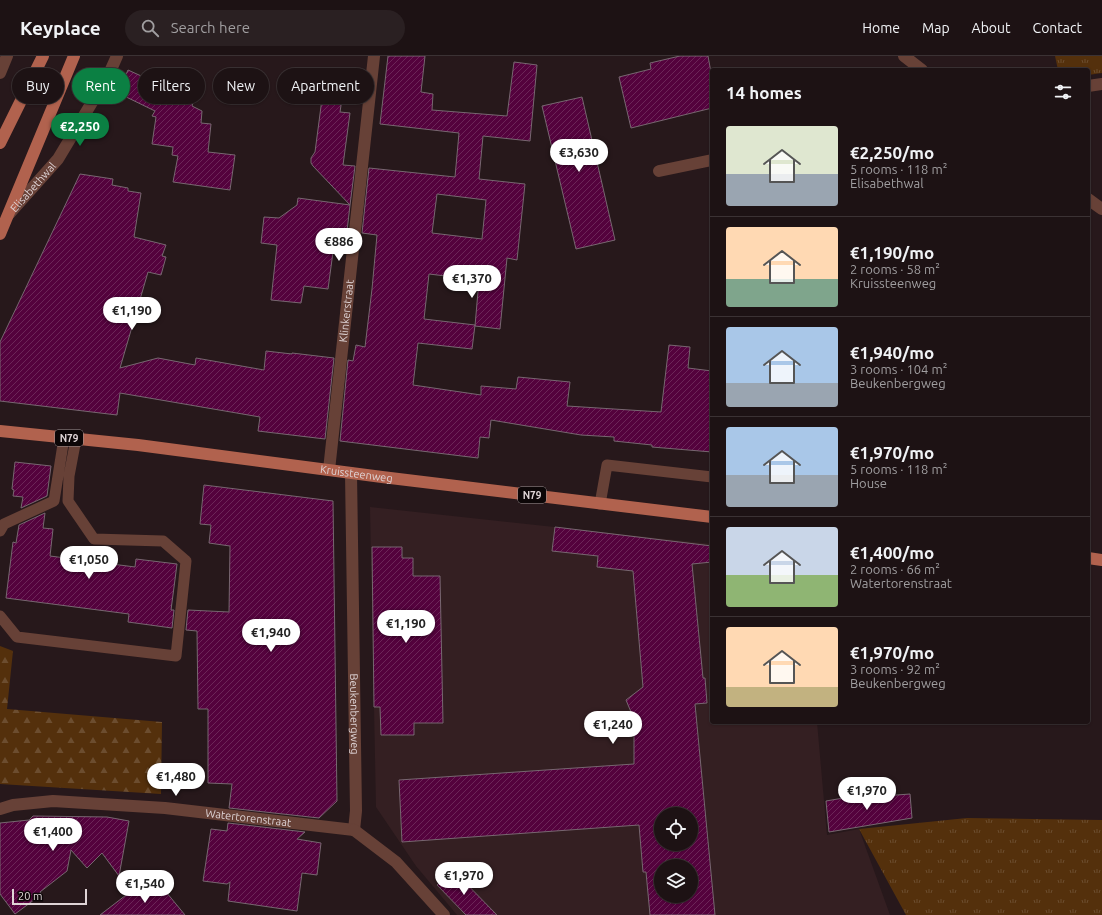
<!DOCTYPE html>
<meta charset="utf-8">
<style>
body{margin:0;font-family:Ubuntu,sans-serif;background:#2a2022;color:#f1f3f6;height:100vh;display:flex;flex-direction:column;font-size:15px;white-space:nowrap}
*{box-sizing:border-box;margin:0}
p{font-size:13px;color:#a09ea0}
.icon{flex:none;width:22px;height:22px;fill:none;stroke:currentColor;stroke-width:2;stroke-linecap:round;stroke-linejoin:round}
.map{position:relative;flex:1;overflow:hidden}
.sheet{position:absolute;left:710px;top:12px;width:380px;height:656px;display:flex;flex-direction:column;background:#1d1214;border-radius:4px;box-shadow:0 1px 3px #0004,0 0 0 1px #3b3234}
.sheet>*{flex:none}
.banner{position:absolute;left:12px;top:12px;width:380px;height:36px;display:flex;gap:8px}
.buttons{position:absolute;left:654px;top:751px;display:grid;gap:8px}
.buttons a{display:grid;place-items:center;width:44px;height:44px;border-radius:50%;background:#1d1214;box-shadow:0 1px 3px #0004,0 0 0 1px #3b3234;font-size:20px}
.scale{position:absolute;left:12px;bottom:10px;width:75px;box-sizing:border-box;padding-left:4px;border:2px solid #dfd4d6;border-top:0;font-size:11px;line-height:14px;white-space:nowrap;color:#dfd4d6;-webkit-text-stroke:3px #0c0607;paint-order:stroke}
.price{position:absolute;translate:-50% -34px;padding:0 9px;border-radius:14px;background:#fff;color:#222;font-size:13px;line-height:26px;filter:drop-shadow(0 1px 2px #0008)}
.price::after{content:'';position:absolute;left:50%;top:24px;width:12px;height:9px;margin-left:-6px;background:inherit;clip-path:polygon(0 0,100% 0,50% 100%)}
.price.current{background:#0b8043;color:#fff}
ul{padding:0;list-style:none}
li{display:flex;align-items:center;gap:12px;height:100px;padding:0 16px}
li+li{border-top:1px solid #3b3234}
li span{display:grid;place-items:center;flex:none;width:112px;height:80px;border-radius:4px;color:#555}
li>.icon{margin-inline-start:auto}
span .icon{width:48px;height:48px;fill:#fffc;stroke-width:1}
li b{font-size:17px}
h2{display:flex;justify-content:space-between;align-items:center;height:48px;padding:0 16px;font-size:17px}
.tag{padding:0 14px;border-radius:18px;background:#1d1214;box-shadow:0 1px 3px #0004,0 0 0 1px #3b3234;font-size:14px;line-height:36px}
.tag.current{background:#0b8043;color:#fff}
header{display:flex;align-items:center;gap:24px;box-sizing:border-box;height:56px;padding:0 20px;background:#1d1214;border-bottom:1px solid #3b3234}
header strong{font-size:19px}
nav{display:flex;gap:22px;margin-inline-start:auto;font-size:14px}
.search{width:280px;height:36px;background:#2a2022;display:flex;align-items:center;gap:10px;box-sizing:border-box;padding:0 14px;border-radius:22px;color:#a09ea0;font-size:15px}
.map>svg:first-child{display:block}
.built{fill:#341f22;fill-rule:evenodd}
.grass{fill:url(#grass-tufts)}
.forest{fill:url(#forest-firs)}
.building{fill:url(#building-hatch);stroke:#776770;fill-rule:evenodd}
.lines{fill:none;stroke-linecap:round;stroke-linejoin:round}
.service{stroke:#674137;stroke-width:11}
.minor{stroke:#674137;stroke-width:12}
.primary{stroke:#b1624e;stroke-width:12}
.labels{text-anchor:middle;stroke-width:3.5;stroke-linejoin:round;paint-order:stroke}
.shield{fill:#0c0607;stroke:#a09698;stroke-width:1}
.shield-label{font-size:10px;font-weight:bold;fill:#dfd4d6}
.street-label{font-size:11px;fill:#dfd4d6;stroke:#0c0607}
</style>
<header>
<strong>Keyplace</strong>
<div class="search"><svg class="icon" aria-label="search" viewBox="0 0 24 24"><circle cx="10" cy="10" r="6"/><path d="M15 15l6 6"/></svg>Search here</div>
<nav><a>Home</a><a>Map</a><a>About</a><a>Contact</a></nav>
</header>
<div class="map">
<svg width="1102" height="859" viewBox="0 0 1102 859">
<defs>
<pattern id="grass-tufts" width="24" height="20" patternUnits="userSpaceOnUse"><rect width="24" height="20" fill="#54300c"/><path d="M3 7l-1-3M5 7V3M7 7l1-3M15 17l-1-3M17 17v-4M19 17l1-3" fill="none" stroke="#6c4d2f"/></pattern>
<pattern id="forest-firs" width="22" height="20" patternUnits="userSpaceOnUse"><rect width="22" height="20" fill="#54300c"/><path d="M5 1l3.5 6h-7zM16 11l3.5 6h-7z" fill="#6c4d2f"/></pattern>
<pattern id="building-hatch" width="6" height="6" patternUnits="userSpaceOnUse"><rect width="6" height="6" fill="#54023d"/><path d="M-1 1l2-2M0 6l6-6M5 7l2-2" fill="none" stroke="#6c2658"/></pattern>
</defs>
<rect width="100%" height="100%" fill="#27181b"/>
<path class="built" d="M370 451 712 488V666H817L827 779 859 773 890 859H457L416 810 376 751ZM661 758H691V788H661ZM661 810H691V840H661Z"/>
<path class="grass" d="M1055 0H1102V17L1088 19V14H1058Z
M967 762 1102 764V859H906L859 773Z"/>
<path class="forest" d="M0 590 13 595 7 653 162 666 161 738 0 728Z"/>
<path class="building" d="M388 0H425L421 36 433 38 432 54 507 60 514 6 537 9 530 85 483 80 479 123 525 128 517 204 507 202 500 273 475 270 479 224 429 218 424 263 475 269 472 293 418 287 413 329 481 339V330L516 333 518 321 570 326 567 350 661 356 669 289 690 291 688 312 712 315V396L652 391V389L614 385V381L581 379 491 364 489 382 480 381 478 402 340 385 348 304 353 305 356 289 365 291 372 233 377 179 362 177 369 112 455 121 459 77 380 68ZM437 138 486 144 482 183 432 177Z
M680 0H708L712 22V52L631 72 619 21 651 13 650 7Z
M128 14 194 44 192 50 202 55 201 67 211 68 208 96 235 99 230 134 173 126 178 100 172 99 173 91 152 88 156 61 152 60 155 55 118 37Z
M325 20 345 23 340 56 350 57 343 109 355 110 350 149 313 110 311 107V102L315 96Z
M582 41 615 184 576 193 542 50Z
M80 118 113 123 112 129 128 132V135L141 137 134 181 166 189 162 200 166 201 161 219 148 216 120 312 158 302 195 309 196 302 264 314 266 295 292 298V297L334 302 325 383 258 375 260 361 120 337 117 359 0 345V286Z
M298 142 350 149 347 175 336 174 328 233 304 230 301 247 271 244 277 189 261 187 264 161 279 162 297 149Z
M15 406 51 410 47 440 21 452 23 441 13 440 14 434 12 433Z
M204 429 333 445 337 745 319 762 229 752 232 728 208 727V653H198L197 575 186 574 188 554 229 556 230 490 209 487 211 469 200 468Z
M45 457 43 472 53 473 50 500 135 511 136 503 177 508 171 554H174L172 572 128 566 129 558 6 542 13 486 16 487 19 469Z
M555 471 712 490V506L692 508 703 622H705L707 647 695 648 715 859H650L646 816H643L639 769 402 786 399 724 634 708V668L631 656 626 644 643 631 633 515 597 511 598 500 552 495ZM661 758H691V788H661ZM661 810H691V840H661Z
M372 491H402V502H413V520H440L443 667H414V679H381L380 651H374Z
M910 738 912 762 829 776 826 745 855 740 856 742Z
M33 760 107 761 129 765 119 820 102 797 87 812 71 794 67 815 40 836 42 838 15 858 0 838V767L29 764Z
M228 767 305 776 297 783 321 787 317 819 302 817 297 855 228 845 230 826 227 828 203 825 211 773 227 775Z
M453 814 497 859H466L437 829Z
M143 826 153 838 162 831 185 859H100Z"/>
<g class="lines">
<path class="service" d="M600 448 607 409 712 421
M0 475 4 468 54 445 64 382
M0 560 17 581 176 600 186 505 163 485 94 483 68 445 69 420 76 383"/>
<g class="minor">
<path d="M904 0 922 14"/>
<path d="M0 17 7 0"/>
<path d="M1088 30 1102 28"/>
<path d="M659 115 712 104"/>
<path d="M1088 143 1102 153"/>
<path id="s1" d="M9 158 58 103 109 18 117 0"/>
<path id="s2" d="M329 414 374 0"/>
<path id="s3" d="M351 417 356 755 354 774"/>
<path id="s4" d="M0 753 13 749 53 745 165 752 354 774"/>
<path d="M354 774 396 806 444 859"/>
</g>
<g class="primary">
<path d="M0 87 43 0"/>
<path d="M0 178 74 0"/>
<path id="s5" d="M0 375 138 389 382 421 712 461"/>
<path d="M1088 502 1102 504"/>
</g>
</g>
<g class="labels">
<g class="shield">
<rect x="55" y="374" width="28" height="16" rx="3"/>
<rect x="518" y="431" width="28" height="16" rx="3"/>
</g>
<g class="shield-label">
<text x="69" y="386">N79</text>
<text x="532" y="443">N79</text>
</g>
<g class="street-label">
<text dy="4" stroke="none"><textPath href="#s1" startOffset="36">Elisabethwal</textPath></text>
<text dy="4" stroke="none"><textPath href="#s2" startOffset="160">Klinkerstraat</textPath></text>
<text dy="4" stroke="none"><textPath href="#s5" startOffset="359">Kruissteenweg</textPath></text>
<text dy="4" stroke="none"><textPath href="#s3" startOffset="241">Beukenbergweg</textPath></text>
<text dy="4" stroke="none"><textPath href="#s4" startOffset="250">Watertorenstraat</textPath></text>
</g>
</g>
</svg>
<div class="buttons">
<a><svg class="icon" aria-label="locate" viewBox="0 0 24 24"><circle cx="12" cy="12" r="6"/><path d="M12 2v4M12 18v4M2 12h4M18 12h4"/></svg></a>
<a><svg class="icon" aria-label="layers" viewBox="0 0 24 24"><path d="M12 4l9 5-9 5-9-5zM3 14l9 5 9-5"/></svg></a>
</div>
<div class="scale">20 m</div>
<b class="price current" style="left:80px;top:91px">€2,250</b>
<b class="price" style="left:579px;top:117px">€3,630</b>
<b class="price" style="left:339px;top:206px">€886</b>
<b class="price" style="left:472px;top:243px">€1,370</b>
<b class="price" style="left:132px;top:275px">€1,190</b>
<b class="price" style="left:89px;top:524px">€1,050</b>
<b class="price" style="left:406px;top:588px">€1,190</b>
<b class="price" style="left:271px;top:597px">€1,940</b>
<b class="price" style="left:613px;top:689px">€1,240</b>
<b class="price" style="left:176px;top:741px">€1,480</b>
<b class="price" style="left:867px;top:755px">€1,970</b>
<b class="price" style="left:53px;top:796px">€1,400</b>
<b class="price" style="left:464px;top:840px">€1,970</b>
<b class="price" style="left:145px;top:848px">€1,540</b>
<div class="banner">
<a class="tag">Buy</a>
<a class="tag current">Rent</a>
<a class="tag">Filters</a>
<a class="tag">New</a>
<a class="tag">Apartment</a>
</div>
<section class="sheet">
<h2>14 homes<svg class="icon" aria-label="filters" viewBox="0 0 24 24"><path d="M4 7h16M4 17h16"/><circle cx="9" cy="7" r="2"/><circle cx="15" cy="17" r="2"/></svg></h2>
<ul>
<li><span style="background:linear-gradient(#dfe7d0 60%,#9aa5b1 0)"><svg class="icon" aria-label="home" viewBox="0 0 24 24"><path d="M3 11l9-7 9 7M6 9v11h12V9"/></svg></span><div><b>€2,250/mo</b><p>5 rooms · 118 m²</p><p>Elisabethwal</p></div></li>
<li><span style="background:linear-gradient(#ffd9b3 65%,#7fa58c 0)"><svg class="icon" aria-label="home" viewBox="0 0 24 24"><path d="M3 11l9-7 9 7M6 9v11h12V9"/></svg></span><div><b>€1,190/mo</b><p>2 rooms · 58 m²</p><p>Kruissteenweg</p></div></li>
<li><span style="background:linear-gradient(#a9c7e8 70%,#9aa5b1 0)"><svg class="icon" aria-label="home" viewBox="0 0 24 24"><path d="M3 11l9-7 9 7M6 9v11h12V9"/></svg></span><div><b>€1,940/mo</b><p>3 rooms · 104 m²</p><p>Beukenbergweg</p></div></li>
<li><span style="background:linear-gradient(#a9c7e8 60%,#9aa5b1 0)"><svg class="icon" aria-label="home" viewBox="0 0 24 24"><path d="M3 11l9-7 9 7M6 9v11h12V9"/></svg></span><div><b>€1,970/mo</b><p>5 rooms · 118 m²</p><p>House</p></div></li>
<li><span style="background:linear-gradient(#c9d6e8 60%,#8fb573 0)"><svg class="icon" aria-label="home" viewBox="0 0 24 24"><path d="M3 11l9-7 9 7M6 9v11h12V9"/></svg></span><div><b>€1,400/mo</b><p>2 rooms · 66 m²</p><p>Watertorenstraat</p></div></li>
<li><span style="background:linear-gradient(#ffd9b3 75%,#c2b280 0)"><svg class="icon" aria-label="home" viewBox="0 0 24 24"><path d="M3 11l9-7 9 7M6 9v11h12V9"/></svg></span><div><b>€1,970/mo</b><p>3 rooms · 92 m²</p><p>Beukenbergweg</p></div></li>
</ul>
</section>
</div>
